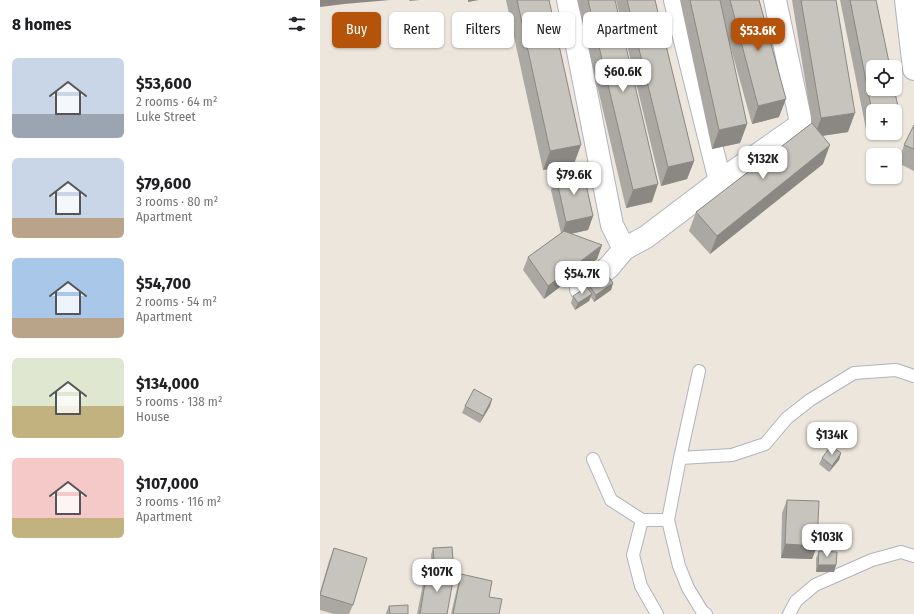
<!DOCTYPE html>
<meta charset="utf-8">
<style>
body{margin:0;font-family:"Fira Sans Condensed",sans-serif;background:#f2f2f2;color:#202124;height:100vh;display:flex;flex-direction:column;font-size:15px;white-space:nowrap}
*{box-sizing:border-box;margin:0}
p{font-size:13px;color:#757577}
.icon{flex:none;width:22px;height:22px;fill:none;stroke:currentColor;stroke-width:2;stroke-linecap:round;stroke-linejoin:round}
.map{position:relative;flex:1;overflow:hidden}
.panel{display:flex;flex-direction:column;background:#fff;width:320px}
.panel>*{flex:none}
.banner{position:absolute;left:12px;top:12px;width:380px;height:36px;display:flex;gap:8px}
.fabs{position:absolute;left:546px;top:60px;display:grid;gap:8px}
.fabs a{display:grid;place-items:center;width:36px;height:36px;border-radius:6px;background:#fff;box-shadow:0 1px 3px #0004;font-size:20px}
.price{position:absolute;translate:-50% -34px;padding:0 9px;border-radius:8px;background:#fff;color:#222;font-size:13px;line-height:26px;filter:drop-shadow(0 1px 2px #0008)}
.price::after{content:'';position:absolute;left:50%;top:24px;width:12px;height:9px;margin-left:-6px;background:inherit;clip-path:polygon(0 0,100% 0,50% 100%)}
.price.current{background:#b45309;color:#fff}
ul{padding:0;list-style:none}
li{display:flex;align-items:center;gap:12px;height:100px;padding:0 12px}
li span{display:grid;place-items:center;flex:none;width:112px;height:80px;border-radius:6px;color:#555}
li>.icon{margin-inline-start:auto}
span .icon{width:48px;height:48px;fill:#fffc;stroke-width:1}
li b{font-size:17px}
h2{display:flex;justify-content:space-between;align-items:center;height:48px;padding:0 12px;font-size:17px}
.tag{padding:0 14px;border-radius:6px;background:#fff;box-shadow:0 1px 3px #0004;font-size:14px;line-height:36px}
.tag.current{background:#b45309;color:#fff}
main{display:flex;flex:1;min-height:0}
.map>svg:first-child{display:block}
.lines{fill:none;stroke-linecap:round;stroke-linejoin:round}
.service-casing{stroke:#b1b3bd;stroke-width:14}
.minor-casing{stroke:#b1b3bd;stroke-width:24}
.service{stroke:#fff;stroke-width:12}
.minor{stroke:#fff;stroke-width:22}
.wall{fill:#aba8a3}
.shaded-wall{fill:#8b8884}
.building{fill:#c7c3bd;stroke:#8b8884}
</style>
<main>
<section class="panel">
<h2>8 homes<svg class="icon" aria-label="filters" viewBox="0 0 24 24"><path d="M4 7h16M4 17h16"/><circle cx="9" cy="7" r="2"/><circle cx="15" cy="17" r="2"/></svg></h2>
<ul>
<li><span style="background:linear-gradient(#c9d6e8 70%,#9aa5b1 0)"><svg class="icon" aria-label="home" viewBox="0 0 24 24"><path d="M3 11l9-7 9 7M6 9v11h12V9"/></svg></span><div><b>$53,600</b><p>2 rooms · 64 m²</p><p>Luke Street</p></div></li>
<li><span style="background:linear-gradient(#c9d6e8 75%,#b9a48a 0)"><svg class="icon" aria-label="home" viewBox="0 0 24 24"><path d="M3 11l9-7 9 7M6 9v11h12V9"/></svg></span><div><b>$79,600</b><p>3 rooms · 80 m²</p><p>Apartment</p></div></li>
<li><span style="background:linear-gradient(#a9c7e8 75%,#b9a48a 0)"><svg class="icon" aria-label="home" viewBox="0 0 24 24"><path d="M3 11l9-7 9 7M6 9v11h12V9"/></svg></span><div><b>$54,700</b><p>2 rooms · 54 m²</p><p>Apartment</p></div></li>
<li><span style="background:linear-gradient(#dfe7d0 60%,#c2b280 0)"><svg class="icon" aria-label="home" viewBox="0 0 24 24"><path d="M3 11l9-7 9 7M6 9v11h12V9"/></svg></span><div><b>$134,000</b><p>5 rooms · 138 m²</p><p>House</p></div></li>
<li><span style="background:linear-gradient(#f6c9c9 75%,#c2b280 0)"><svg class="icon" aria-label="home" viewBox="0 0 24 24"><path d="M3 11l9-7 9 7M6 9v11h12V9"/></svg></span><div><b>$107,000</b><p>3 rooms · 116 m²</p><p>Apartment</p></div></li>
</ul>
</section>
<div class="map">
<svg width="594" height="614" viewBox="0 0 594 614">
<rect width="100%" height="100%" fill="#ece6dd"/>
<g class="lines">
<defs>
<path id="service" d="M379 371 360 458 348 520 359 566 368 588 382 611 386 614
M360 458 412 455 445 444 467 418 490 400 534 373 576 370 594 376
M273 459 291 500 322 520H348
M322 520 313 555 321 586 337 614
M469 614 476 601 495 585 552 560 581 552 594 556"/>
<path id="minor" d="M248 0 292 225 304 249 326 237 400 181 477 127 480 123V118L455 0
M355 0 400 181
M586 0 594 69
M261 289 289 267 304 249"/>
</defs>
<use href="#service" class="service-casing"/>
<use href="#minor" class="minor-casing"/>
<use href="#service" class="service"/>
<use href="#minor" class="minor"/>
</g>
<path class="wall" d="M186 0H229L254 164 223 170Z
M257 0H295L332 202 306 208Z
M296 0H335L374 161 367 179 341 186Z
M360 0H439L459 117 432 124 407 34 427 124 420 143 392 149Z
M472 0H516L528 132 502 136 503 164 390 254 369 231 376 212 492 123Z
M520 0H556L578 106 575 114V111H553V128L546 129Z
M594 125V171L578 163 584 145Z
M236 177 273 216 268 230 250 234 282 245 277 259 224 299 203 270 208 257 241 233 231 190Z
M293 283 291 290 274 302 271 297 269 301 255 310 251 303 253 296 268 288 269 285Z
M172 399 170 406 160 423 142 413 145 406Z
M521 453 519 460 509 472 499 464 502 458Z
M467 500 497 546 492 559 461 558 462 513Z
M14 548 33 605 29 614H14L0 610V592L9 561Z
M113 548 134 575 133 579 127 614H97L103 584 107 571H112L111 555Z
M499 551 516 565 514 572H496V558Z
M141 574 169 597 179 614H131L137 588Z
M69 606 88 614H66V613Z"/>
<path class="shaded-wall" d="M0 0H70L24 4 0 7Z
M90 0H100L89 1Z
M148 0H159L148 2Z
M466 99 459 117 432 124 438 106Z
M578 106 575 114V111H553V128L546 129 552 111Z
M535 113 528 132 494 137 501 118Z
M427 124 420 143 392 149 399 130Z
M261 145 254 164 223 170 230 151Z
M510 145 503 164 390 254 397 236Z
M374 161 367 179 341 186 348 167Z
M338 184 332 202 306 208 313 190Z
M273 216 268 230 241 236 246 222Z
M282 245 277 259 224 299 228 286Z
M293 283 291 290 274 302 276 295Z
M272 294 269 301 255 310 258 303Z
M172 399 170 406 160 423 163 416Z
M521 453 519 460 509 472 512 466Z
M465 544 497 546 492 559 461 558Z
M498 565H516L514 572H496Z"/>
<path class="building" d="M197 0H229L261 145 230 151Z
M268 0H295L338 184 313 190Z
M307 0H335L374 161 348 167Z
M370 0H400L427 124 399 130Z
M410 0H439L466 99 438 106Z
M481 0H516L535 113 501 118Z
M530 0H556L570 67H553V89H574L578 106 552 111Z
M492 123 510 145 397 236 376 212Z
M594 125V149L584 145Z
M263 171 273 216 246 222 236 177Z
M244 231 282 245 228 286 208 257Z
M286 273 293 283 276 295 269 285Z
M267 287 272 294 258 303 253 296Z
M154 389 172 399 163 416 145 406Z
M511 446 521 453 512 466 502 458Z
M467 500 499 501 497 546 465 544Z
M132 547 134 575 115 572 113 548Z
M14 548 47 558 33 605 0 595Z
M499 551 517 552 516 565H498Z
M107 571 134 575 127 614H100Z
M141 574 172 581 169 597 182 599 179 614H133Z
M88 605V614H70L69 606Z"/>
</svg>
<div class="fabs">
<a><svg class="icon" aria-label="locate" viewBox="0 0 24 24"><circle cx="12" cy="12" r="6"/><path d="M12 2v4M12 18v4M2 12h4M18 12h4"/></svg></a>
<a>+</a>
<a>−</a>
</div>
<b class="price current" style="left:438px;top:52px">$53.6K</b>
<b class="price" style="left:303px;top:93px">$60.6K</b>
<b class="price" style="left:443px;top:180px">$132K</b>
<b class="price" style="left:254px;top:196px">$79.6K</b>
<b class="price" style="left:262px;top:295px">$54.7K</b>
<b class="price" style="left:512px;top:456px">$134K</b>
<b class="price" style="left:507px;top:558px">$103K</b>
<b class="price" style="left:117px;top:593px">$107K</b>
<div class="banner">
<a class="tag current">Buy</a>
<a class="tag">Rent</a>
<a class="tag">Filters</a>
<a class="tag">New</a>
<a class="tag">Apartment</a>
</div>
</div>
</main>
